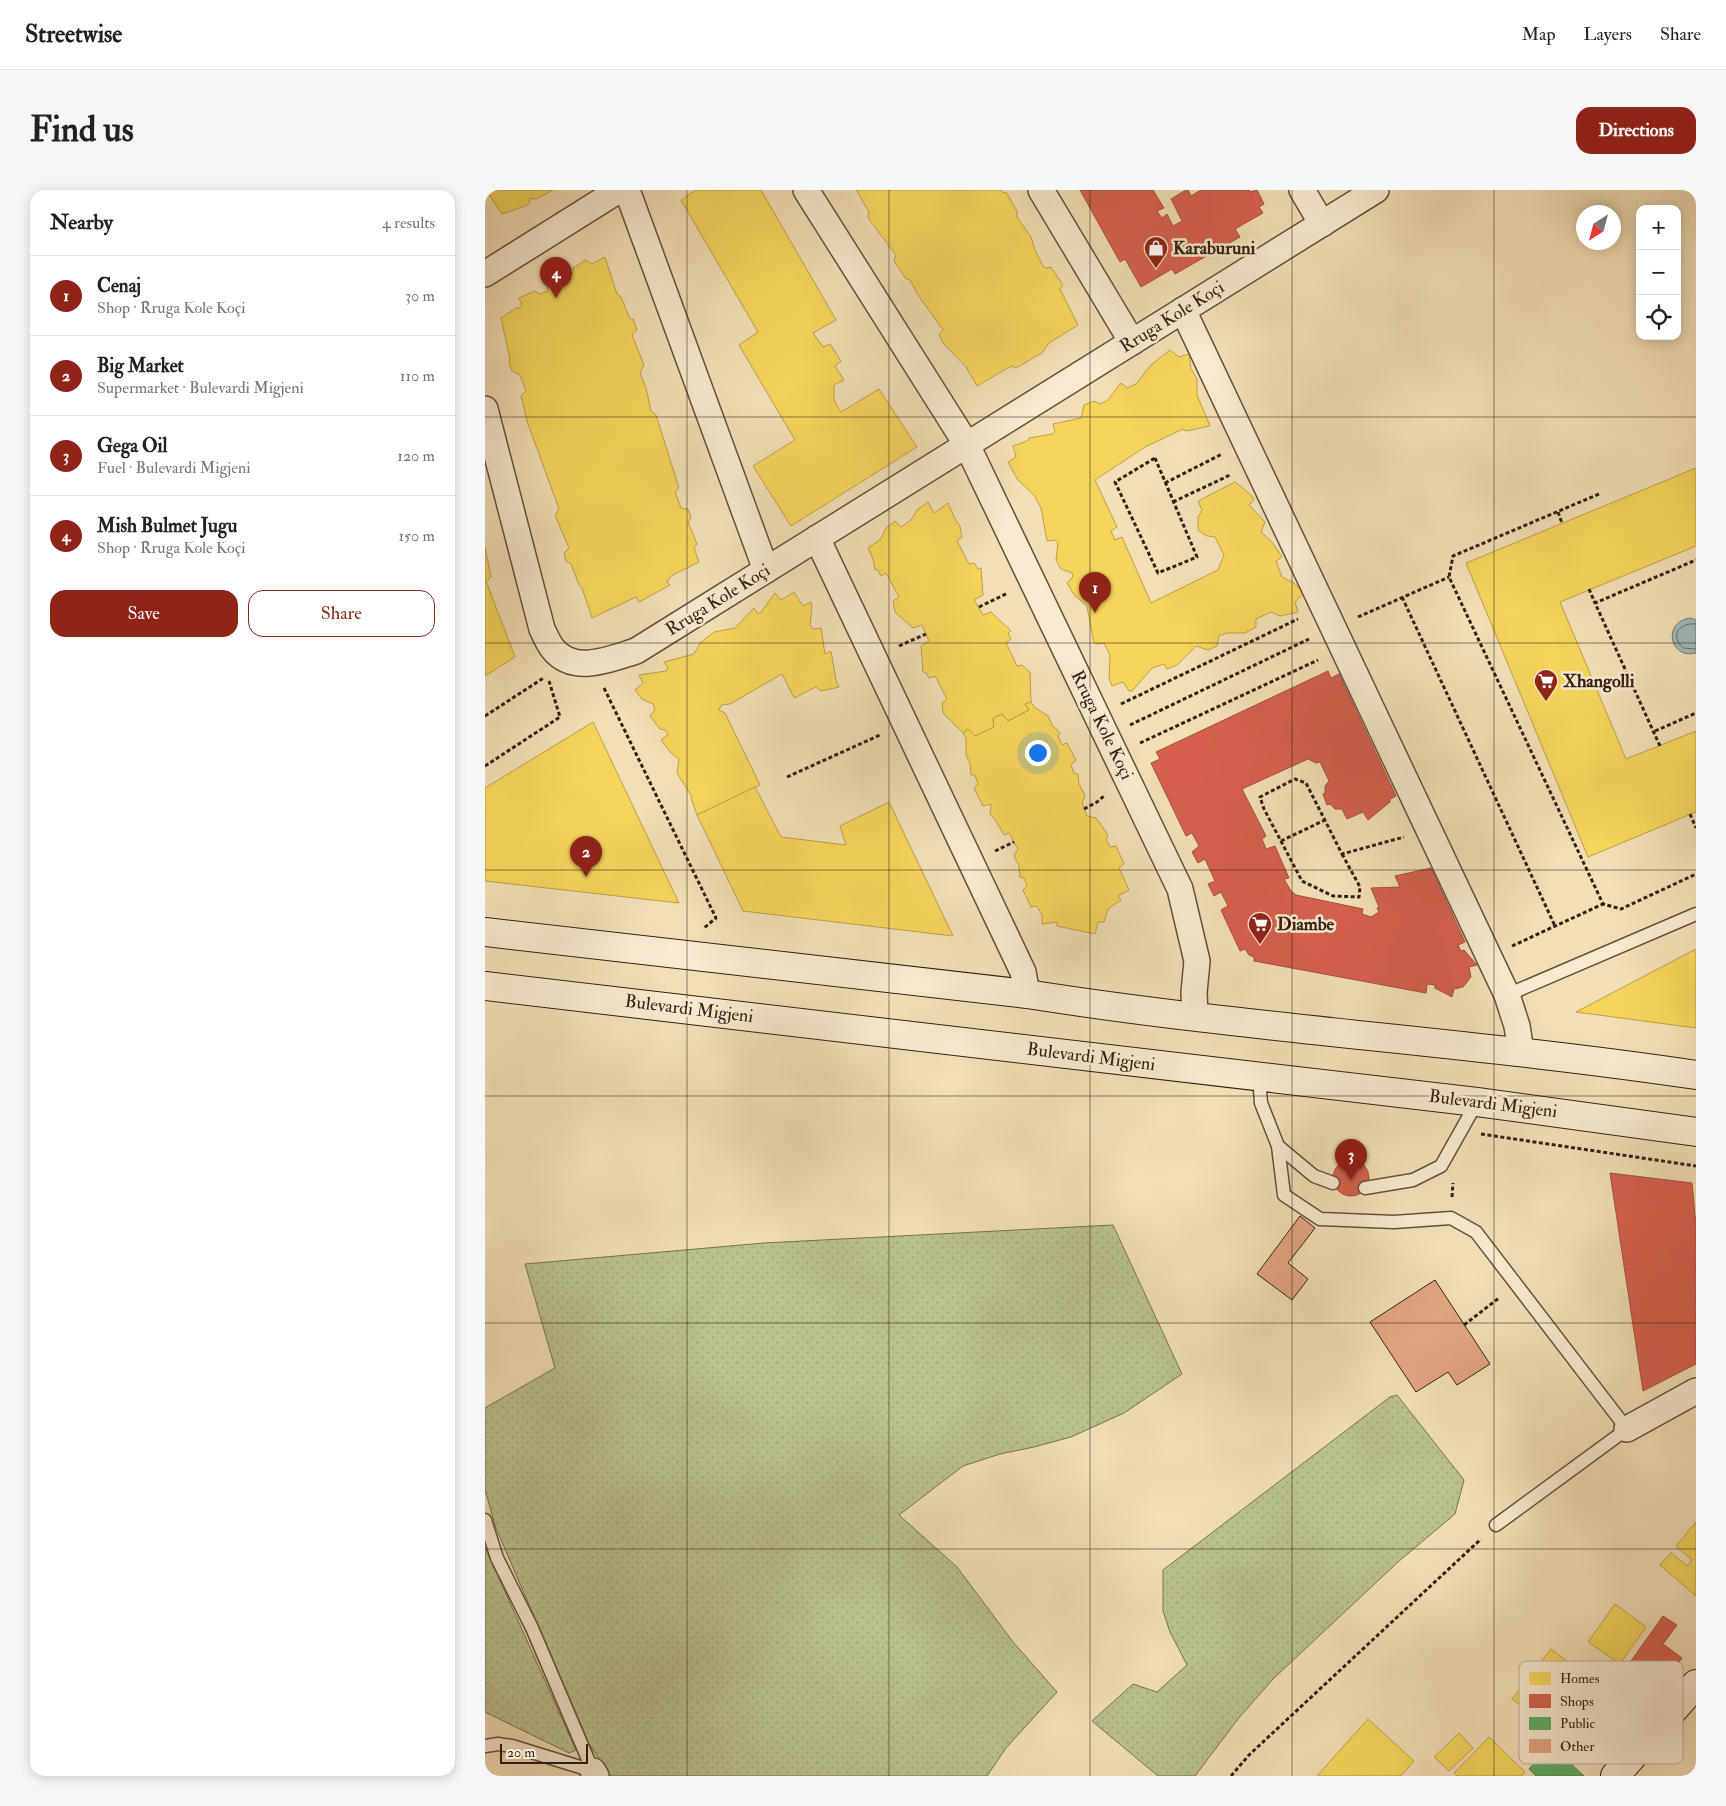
<!DOCTYPE html>
<html lang="en">
<head>
<meta charset="utf-8">
<style>
  :root { --surface:#fff; --page:#f6f6f6; --text:#222; --muted:#767676; --line:#e0e0e0; --accent:#8f2418 }
  body { margin:0; font-family:"IM FELL Double Pica",serif; background:var(--page); color:var(--text) }
  .controls { position:absolute; right:15px; top:15px; display:grid; overflow:hidden; border-radius:10px; box-shadow:0 2px 12px #0003 }
  .controls button { width:45px; height:45px; display:grid; place-items:center; padding:0; border:0; border-bottom:1px solid var(--line); background:var(--surface); color:var(--text); font:25px sans-serif }
  .compass { position:absolute; left:1091px; top:15px; width:45px; height:45px; border-radius:50%; background:var(--surface); box-shadow:0 2px 12px #0003; rotate:216deg }
  .scale { position:absolute; left:15px; bottom:12px; width:88px; box-sizing:border-box; padding-left:5px; border:2px solid #342013; border-top:0; font-size:14px; line-height:18px; white-space:nowrap; color:#342013; -webkit-text-stroke:4px #f7ead0; paint-order:stroke }
  .you { position:absolute; left:552px; top:562px; width:18px; height:18px; margin:-12px; border:4px solid #fff; border-radius:50%; background:#1a73e8; box-shadow:0 0 0 8px #1a73e833 }
  .badge { display:grid; place-items:center; width:32px; height:32px; border-radius:50%; background:var(--accent); color:#fff; font-size:16px; font-weight:700 }
  .pin { position:absolute; translate:-50% -41px; filter:drop-shadow(0 1px 2px #0008) }
  .pin::after { content:''; position:absolute; top:26px; width:18px; height:15px; background:inherit; clip-path:polygon(0 0,100% 0,50% 100%) }
  .list { margin:0; padding:0; list-style:none }
  h2 { display:flex; justify-content:space-between; align-items:center; height:65px; margin:0; padding:0 20px; font-size:21px }
  h2 small { font-size:16px; font-weight:400; color:var(--muted) }
  .list li { display:grid; grid-template-columns:32px 1fr auto; gap:15px; align-items:center; box-sizing:border-box; height:80px; padding:0 20px; border-top:1px solid var(--line) }
  .list b { display:block; font-size:19px; white-space:nowrap }
  .list p { margin:0; font-size:16px; white-space:nowrap; color:var(--muted) }
  .list em { font-size:16px; font-style:normal; color:var(--muted) }
  .actions { display:flex; gap:10px; padding:15px 20px }
  .actions a { flex:1; padding:11px 0; border:1px solid var(--accent); border-radius:15px; text-align:center; font-size:18px; color:var(--accent) }
  .actions .main { background:var(--accent); color:#fff }
  .icon { flex:none; width:28px; height:28px; fill:none; stroke:currentColor; stroke-width:2; stroke-linecap:round; stroke-linejoin:round }
  .map { position:relative; flex:none; width:1211px; height:1586px; overflow:hidden; border-radius:15px }
  header { display:flex; align-items:center; gap:30px; box-sizing:border-box; height:70px; padding:0 25px; background:var(--surface); border-bottom:1px solid var(--line) }
  header strong { font-size:24px }
  nav { display:flex; gap:28px; margin-inline-start:auto; font-size:18px }
  .intro { display:flex; align-items:center; justify-content:space-between; box-sizing:border-box; height:120px; padding:0 30px }
  h1 { margin:0; font-size:35px }
  .button { padding:12px 22px; border-radius:15px; background:var(--accent); color:#fff; font-size:18px; font-weight:700 }
  main { display:flex; gap:30px; padding:0 30px }
  aside { flex:1; background:var(--surface); border-radius:15px; box-shadow:0 2px 12px #0003 }
  .map>svg:first-child { display:block }
  .grass { fill:url(#grass-dots); stroke:#777150 }
  .water { fill:#a0baba; stroke:#757c77 }
  .homes { fill:#f6d55c; stroke:#bc9f46 }
  .shops { fill:#d6604d; stroke:#a54d3c }
  .public { fill:#5aae61; stroke:#4f834a }
  .lines { fill:none; stroke-linecap:round; stroke-linejoin:round }
  .shore { stroke:#6a6d66; stroke-width:1 }
  .building { fill:#e4a681; stroke:#342013 }
  .service-casing { stroke:#64503c; stroke-width:15 }
  .minor-casing { stroke:#64503c; stroke-width:28 }
  .secondary-casing { stroke:#342013; stroke-width:30 }
  .path { stroke:#342013; stroke-width:3; stroke-dasharray:4 2.5; stroke-linecap:butt }
  .service { stroke:#f7ead0; stroke-width:12 }
  .minor { stroke:#f7ead0; stroke-width:25 }
  .secondary { stroke:#f7ead0; stroke-width:28 }
  .grid { fill:none; stroke:#342013; stroke-width:1; stroke-opacity:0.55 }
  .labels { text-anchor:middle; dominant-baseline:central; stroke-width:5; stroke-linejoin:round; paint-order:stroke }
  .poi-label { font-size:18px; font-weight:bold; fill:#342013; stroke:#f7ead0; text-anchor:start }
  .street-label { font-size:18px; fill:#342013; stroke:#f7ead0 }
  .key { fill:#f7ead0; stroke:#bcad97; stroke-width:1 }
  .key-label { font-size:14px; fill:#342013 }
</style>
</head>
<body>
<header>
<strong>Streetwise</strong>
<nav><a>Map</a><a>Layers</a><a>Share</a></nav>
</header>
<div class="intro"><h1>Find us</h1><a class="button">Directions</a></div>
<main>
<aside>
<h2>Nearby<small>4 results</small></h2>
<ul class="list">
<li><span class="badge">1</span><div><b>Cenaj</b><p>Shop · Rruga Kole Koçi</p></div><em>30 m</em></li>
<li><span class="badge">2</span><div><b>Big Market</b><p>Supermarket · Bulevardi Migjeni</p></div><em>110 m</em></li>
<li><span class="badge">3</span><div><b>Gega Oil</b><p>Fuel · Bulevardi Migjeni</p></div><em>120 m</em></li>
<li><span class="badge">4</span><div><b>Mish Bulmet Jugu</b><p>Shop · Rruga Kole Koçi</p></div><em>150 m</em></li>
</ul>
<div class="actions"><a class="main">Save</a><a>Share</a></div>
</aside>
<div class="map">
<svg width="1211" height="1586" viewBox="0 0 1211 1586">
  <defs>
    <pattern id="grass-dots" width="8" height="8" patternUnits="userSpaceOnUse" patternTransform="scale(1.25)"><rect width="8" height="8" fill="#bac28e"/><path d="M2 2h.1M6 6h.1" fill="none" stroke="#a0a67a" stroke-width="1.8" stroke-linecap="round"/></pattern>
  </defs>
  <rect width="100%" height="100%" fill="#f2dfb6"/>
  <filter id="stains"><feTurbulence type="fractalNoise" baseFrequency=".004" numOctaves="4"/><feColorMatrix values="0 0 0 0 .2 0 0 0 0 .09 0 0 0 0 .02 0 0 0 .5 -.17"/></filter>
  <radialGradient id="worn" r=".72"><stop offset=".6" stop-color="#630" stop-opacity="0"/><stop offset="1" stop-color="#630" stop-opacity=".3"/></radialGradient>
  <g class="grass">
    <path d="M628,1035L697,1184L639,1223L586,1247L549,1257L515,1264L478,1276L414,1325L472,1377L528,1452L572,1502L521,1558L502,1586H126L104,1554L11,1338L0,1300V1218L70,1178L40,1074L279,1053Z"/>
    <path d="M912,1205L979,1290L970,1324L913,1372L788,1489L753,1529L710,1586H673L607,1531L648,1494L672,1502L702,1475L685,1442L678,1421V1380L905,1207Z"/>
    <path d="M0,1357L91,1560L84,1563L0,1522Z"/>
  </g>
  <path class="water" d="M1206,428L1211,430V463C1184,470 1177,431 1206,428Z"/>
  <g class="homes">
    <path d="M1,0H68L51,9L45,8L44,14L40,16L17,24Z"/>
    <path d="M211,0H276L351,130L328,143L338,157L345,154L356,171L350,176L359,190L349,195V210L356,222L394,199L432,257L306,336L268,276L310,250L254,155L273,142L196,10Z"/>
    <path d="M371,0H516L518,3L521,2L532,21V27L546,47L550,60L558,76L561,78L566,77L578,95L575,99L593,135L564,153L557,163L531,178L526,176L492,196L481,177L458,153L454,145L458,140L433,105L425,90L421,89L409,71L411,65L383,28L384,22Z"/>
    <path d="M120,67L132,104L136,107L145,129H148L152,140L147,145L159,175L155,183L161,198L166,221L171,225L194,298L190,302L196,318L203,319L206,328L203,332L212,354L209,358L214,372L186,386L182,392L185,395L154,412L151,407L107,428L97,398L94,395L86,374L81,371L79,363L84,358L70,325L74,319L42,231L36,206L41,201L35,185L27,181L24,172L25,169L16,128L31,118H35L37,115L34,108L50,101L55,104L63,101L62,92L75,85L81,90L89,82L88,78L101,70L107,74Z"/>
    <path d="M685,160L694,167L704,164L706,179L712,189V205L725,236L701,241L698,239L660,257L610,290L632,337L626,341L630,350L637,347L666,413L733,380L739,365L730,347L722,346L713,340V327L717,320L713,311L750,292L766,305L769,310L764,315L780,332L776,342L787,352L797,367L791,371L797,387L809,393L817,401L818,404L810,412L813,422L795,426L786,422L771,429V437L760,443H742L734,446L732,456L723,460L711,456L692,475L682,479L679,474L667,478L647,501H644L638,492L627,496L624,488L625,465L619,453L612,454L609,453L602,416L590,406L582,393L588,387L587,383L576,379L571,370L573,353L570,350L562,351L556,318L549,305L533,290L523,272L531,267L528,256L542,251L544,248L568,244L570,241L568,234L596,228L599,215L609,211L614,214L622,211L636,193L642,198L651,194L666,175Z"/>
    <path d="M1211,278V356L1075,412L1141,569L1211,541V622L1103,667L981,373Z"/>
    <path d="M443,312L449,323L463,313L471,331L475,336L477,347L472,351L484,374L489,373L493,379L496,378L498,405L489,410L498,425L506,422L526,441L523,443L526,449L521,453L532,476L537,475L545,482L546,512L540,514L544,520L523,531L517,524L508,528L509,537L490,546L483,539L478,543L458,523L457,513L462,509L450,486L444,488L441,483L438,482L436,456L444,451L437,435L428,438L410,422L408,411L414,407L401,383L396,386L392,379L390,380L388,369L383,358L396,349L401,338L410,331L416,337L426,330L432,320Z"/>
    <path d="M0,357L6,387L1,391L30,467L0,486Z"/>
    <path d="M309,402L318,416L326,412L327,418L325,435L328,439L336,438L340,464L346,461L351,490L354,497L336,501L331,497L309,508L297,484L245,514L236,515L234,520L240,523L275,595L212,625L206,608L207,607L192,583L194,569L186,563L176,550L183,545L180,540L175,539L165,526L170,520L168,514L157,509L150,500L158,493L154,485L181,481L183,478L179,472L209,464L215,453L229,442L250,438L269,418L273,424L276,422L290,403L296,410Z"/>
    <path d="M546,512L549,517L563,526L567,535L575,543L573,546L577,555L582,553L591,570L586,575L589,583L593,584L594,594L600,605L597,613L602,626L611,628L623,645L621,649L625,657L631,656L639,674L634,678L644,700L633,706L636,710L623,719L619,732H613L610,744L572,736V732L557,734V725L552,716L546,717L538,700L542,696L539,688L535,687L534,676L529,666L533,659L524,643L519,645L511,631L505,624L506,614L498,616L489,598L493,594L490,585H486L485,573L481,565V548L478,543L483,539L490,546L509,537L508,528L517,524L523,531L544,520L540,514Z"/>
    <path d="M108,532L194,713L0,691V598Z"/>
    <path d="M270,597L296,647L361,655L355,636L404,612L468,746L258,721L212,625Z"/>
    <path d="M1209,760H1211V838L1091,822Z"/>
    <path d="M1211,1332V1406L1175,1375L1186,1363L1202,1376L1207,1370L1191,1356Z"/>
    <path d="M1130,1414L1161,1437L1135,1474L1103,1452Z"/>
    <path d="M1066,1459L1144,1519L1126,1543L1111,1531L1090,1557L1027,1509Z"/>
    <path d="M883,1529L929,1571L916,1586H832Z"/>
    <path d="M974,1543L988,1558L964,1581L949,1567Z"/>
    <path d="M1004,1547L1040,1582L1037,1586H972L969,1583Z"/>
  </g>
  <g class="shops">
    <path d="M595,0H668L679,18L672,21L677,28L682,24L688,36L697,31L686,9L701,0H703L706,6L716,0H764L765,2L772,0L779,14L774,17L778,23L750,39L755,47L690,84L687,79L656,97L640,69L635,72Z"/>
    <path d="M843,481L846,488L854,484L911,606L905,609V612L883,630L878,622L862,629L857,619H850L845,614L842,615L838,604L840,603V596L844,591L835,572L831,573L823,569L757,599L781,646L777,649L781,659L790,656L804,688L799,689L806,701L811,705L878,719L877,724L886,727L894,722L892,718L894,717L886,698L915,697L910,686L946,678L980,752L973,755L976,761L979,760L992,775L984,777L986,787L978,797L969,799L967,807L950,798V795L942,794L941,803L769,771V767L764,765L760,759L755,761L736,720L743,716L736,702L729,706L723,694L730,691L720,669L713,673L707,662L714,656L707,643L701,646L666,573L675,569L671,562Z"/>
    <circle cx="866" cy="988" r="18"/>
    <path d="M1125,983L1207,993L1211,1036V1174L1158,1201Z"/>
    <path d="M1178,1426L1192,1435L1178,1454L1197,1468L1163,1515L1131,1492Z"/>
  </g>
  <path class="public" d="M1066,1555L1099,1586H1051L1044,1579Z"/>
  <g class="lines">
    <path class="shore" d="M1211,434C1195,432 1184,445 1198,458L1211,459"/>
  </g>
  <g class="building">
    <path d="M815,1026L830,1038L803,1073L823,1089L807,1110L772,1084Z"/>
    <path d="M950,1090L1005,1174L972,1195L963,1182L931,1202L885,1132Z"/>
  </g>
  <g class="lines">
    <g class="service-casing">
      <g id="service">
        <path d="M1022,805L1211,724"/>
        <path d="M774,886L776,913L793,956L829,986L848,993"/>
        <path d="M793,956L799,1005L835,1029L909,1032L966,1028L991,1042L1142,1239L1011,1335"/>
        <path d="M880,998L928,990L956,976L992,912"/>
        <path d="M0,1330L12,1368L47,1438L108,1581"/>
        <path d="M0,1556L13,1554L27,1556L108,1581"/>
      </g>
    </g>
    <g class="minor-casing">
      <g id="minor">
        <path d="M142,0L281,380"/>
        <path d="M321,0L482,255L695,699L712,771L709,803L710,826"/>
        <path d="M556,0L647,152"/>
        <path d="M817,0L837,34"/>
        <path d="M0,84L134,0"/>
        <path d="M698,120L1022,805L1032,836L1036,862"/>
        <path d="M0,219L57,439C60,445 63,453 68,459C89,485 125,469 151,461L891,0"/>
        <path d="M332,348L538,782L542,804"/>
        <path d="M1142,1239L1211,1201"/>
        <path d="M108,1581L111,1586"/>
      </g>
    </g>
    <g class="secondary-casing">
      <g id="secondary">
        <path d="M0,742L542,804C764,839 989,852 1211,885"/>
        <path d="M0,796L992,912L1211,942"/>
        <path d="M1130,1586L1211,1494"/>
      </g>
    </g>
    <g class="path">
      <path d="M670,268L712,367L673,383L630,292Z"/>
      <path d="M680,293L737,264"/>
      <path d="M1114,304L968,366L964,387L1118,714L1136,719L1211,684"/>
      <path d="M688,312L745,285"/>
      <path d="M1073,322L1077,333"/>
      <path d="M1104,399L1110,413"/>
      <path d="M917,407L1070,736"/>
      <path d="M494,417L523,403"/>
      <path d="M873,427L964,387"/>
      <path d="M414,456L441,444"/>
      <path d="M119,498L231,728L219,738"/>
      <path d="M636,514L813,429"/>
      <path d="M0,526L60,487"/>
      <path d="M645,535L824,449"/>
      <path d="M1170,541L1211,523"/>
      <path d="M655,553L833,470"/>
      <path d="M1175,556L1110,413L1211,370"/>
      <path d="M0,576L75,527L64,491"/>
      <path d="M302,587L395,545"/>
      <path d="M599,619L612,612L619,606"/>
      <path d="M1205,624L1211,638"/>
      <path d="M796,651L840,630"/>
      <path d="M510,661L529,652"/>
      <path d="M857,664L875,697L874,707L848,706L817,691L779,619L775,607L810,589L821,593L857,664L919,647"/>
      <path d="M1027,756L1118,714"/>
      <path d="M996,944L1211,976"/>
      <path d="M967,1007L968,993"/>
      <path d="M979,1135L1014,1108"/>
      <path d="M746,1586L764,1565L996,1349"/>
    </g>
    <use href="#service" class="service"/>
    <use href="#minor" class="minor"/>
    <use href="#secondary" class="secondary"/>
  </g>
  <path class="grid" d="M202,0V1586M404,0V1586M605,0V1586M807,0V1586M1009,0V1586M0,227H1211M0,453H1211M0,680H1211M0,906H1211M0,1133H1211M0,1359H1211"/>
  <defs>
    <g id="shop-pin" transform="scale(1.25)"><path d="M0 17L-7.5 6A9.5 9.5 0 1 1 7.5 6Z" fill="#8f2418" stroke="#f7ead0"/><path d="M-5-2.5h2.3a2.7 3.5 0 0 1 5.4 0H5L5.5 6h-11ZM-1.5-2.5h3a1.5 2.3 0 0 0-3 0Z" fill="#fff"/></g>
    <g id="supermarket-pin" transform="scale(1.25)"><path d="M0 17L-7.5 6A9.5 9.5 0 1 1 7.5 6Z" fill="#8f2418" stroke="#f7ead0"/><path d="M-6-5.5h2.5l.6 2H6L4.5 2H-2.5L-4.4-4H-6ZM-1.5 3.2a1.3 1.3 0 1 0 .1 0ZM3 3.2a1.3 1.3 0 1 0 .1 0Z" fill="#fff"/></g>
  </defs>
  <g fill-rule="evenodd">
    <use href="#shop-pin" x="671" y="58"/>
    <use href="#supermarket-pin" x="1061" y="491"/>
    <use href="#supermarket-pin" x="775" y="734"/>
  </g>
  <g class="labels">
    <g class="poi-label">
      <text x="688" y="58">Karaburuni</text>
      <text x="1078" y="491">Xhangolli</text>
      <text x="792" y="734">Diambe</text>
    </g>
    <g class="street-label">
      <text transform="translate(687 127) rotate(-32)">Rruga Kole Koçi</text>
      <text transform="translate(233 410) rotate(-32)">Rruga Kole Koçi</text>
      <text transform="translate(617 535) rotate(64)">Rruga Kole Koçi</text>
      <text transform="translate(204 819) rotate(7)">Bulevardi Migjeni</text>
      <text transform="translate(606 867) rotate(7)">Bulevardi Migjeni</text>
      <text transform="translate(1008 914) rotate(7)">Bulevardi Migjeni</text>
    </g>
  </g>
  <rect x="1034" y="1471" width="164" height="103" rx="8" class="key"/>
  <rect x="1044" y="1482" width="22" height="13" fill="#f6d55c"/>
  <rect x="1044" y="1504" width="22" height="14" fill="#d6604d"/>
  <rect x="1044" y="1527" width="22" height="13" fill="#5aae61"/>
  <rect x="1044" y="1549" width="22" height="14" fill="#e4a681"/>
  <g class="key-label">
    <text x="1075" y="1493">Homes</text>
    <text x="1075" y="1516">Shops</text>
    <text x="1075" y="1538">Public</text>
    <text x="1075" y="1561">Other</text>
  </g>
  <rect width="100%" height="100%" filter="url(#stains)"/>
  <rect width="100%" height="100%" fill="url(#worn)"/>
</svg>
<div class="controls">
<button>+</button>
<button>−</button>
<button><svg class="icon" aria-label="locate" viewBox="0 0 24 24"><circle cx="12" cy="12" r="6"/><path d="M12 2v4M12 18v4M2 12h4M18 12h4"/></svg></button>
</div>
<svg class="compass" viewBox="-18 -18 36 36"><path d="M0-13l5 13h-10z" fill="#e53935"/><path d="M0 13l5-13h-10z" fill="#767676"/></svg>
<div class="scale">20 m</div>
<div class="you"></div>
<div class="pin badge" style="left:610px;top:423px">1</div>
<div class="pin badge" style="left:101px;top:687px">2</div>
<div class="pin badge" style="left:866px;top:990px">3</div>
<div class="pin badge" style="left:71px;top:108px">4</div>
</div>
</main>
</body>
</html>
